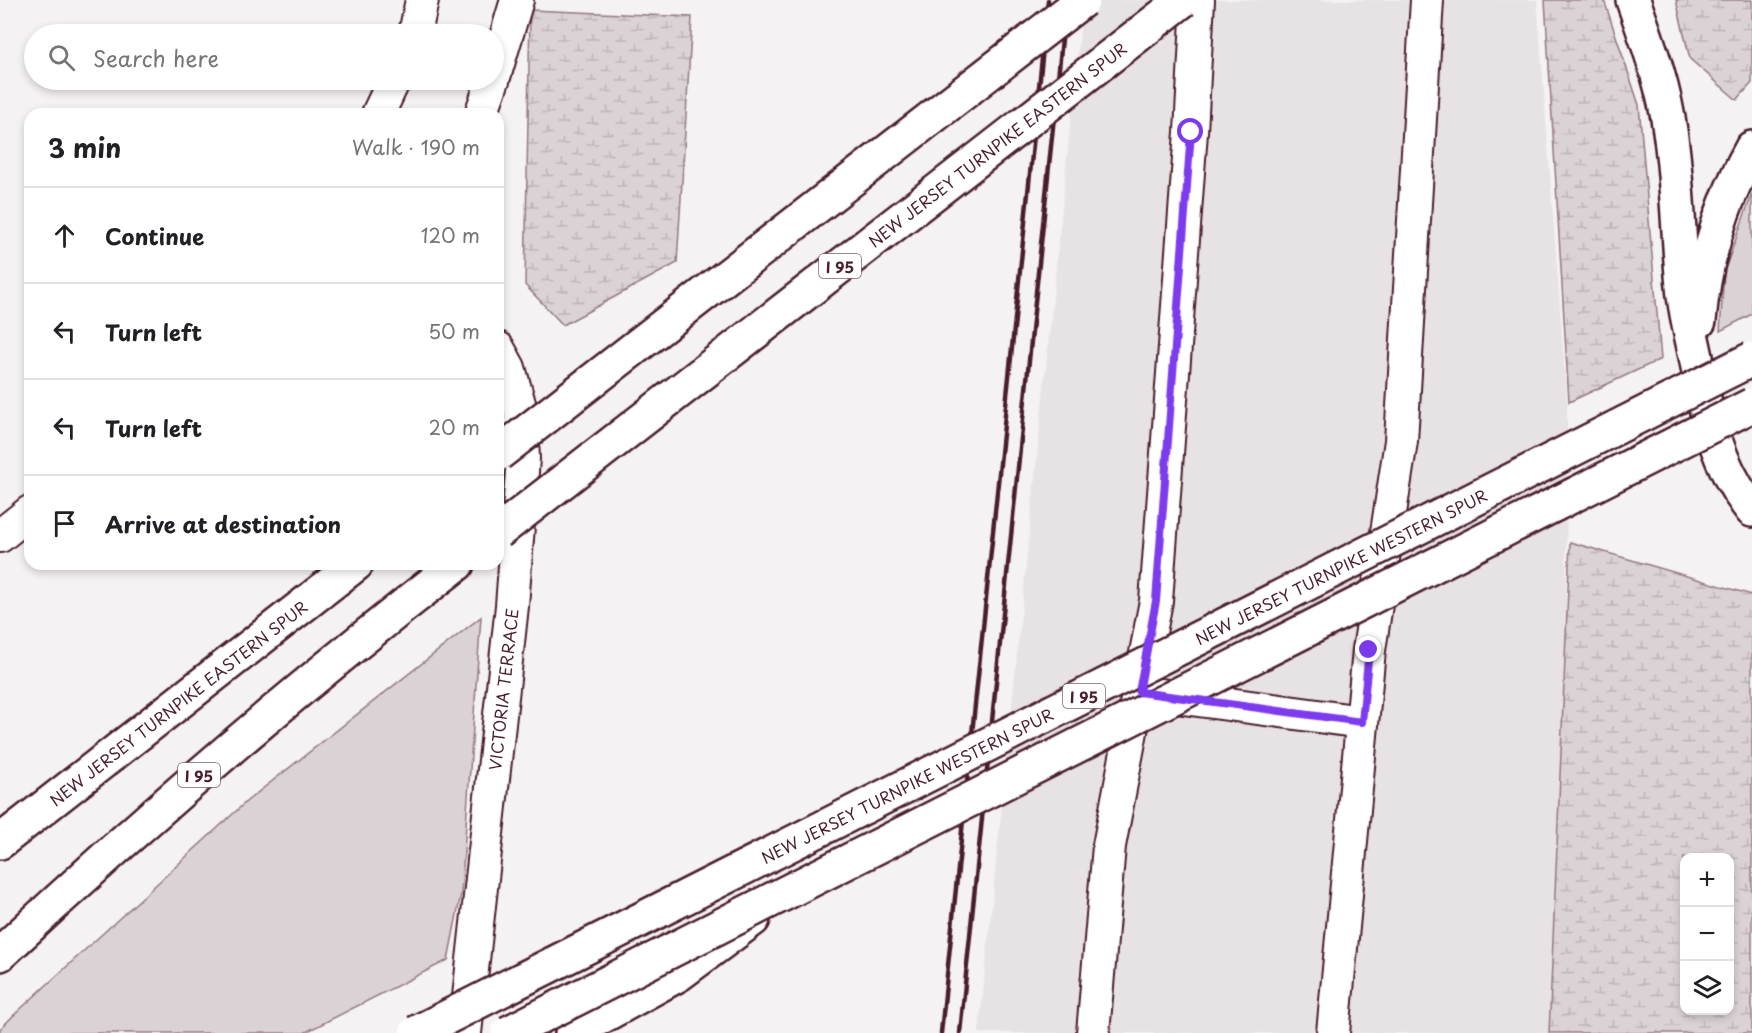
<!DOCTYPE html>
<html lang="en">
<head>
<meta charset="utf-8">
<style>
  :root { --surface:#fff; --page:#f2f2f2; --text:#202124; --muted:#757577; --line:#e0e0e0 }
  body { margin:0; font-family:"Playpen Sans",sans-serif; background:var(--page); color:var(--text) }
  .controls { position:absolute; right:18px; bottom:18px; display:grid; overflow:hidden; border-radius:12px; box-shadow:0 3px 9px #0003 }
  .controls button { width:54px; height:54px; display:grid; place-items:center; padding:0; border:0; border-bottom:2px solid var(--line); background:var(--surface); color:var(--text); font:30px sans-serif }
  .stop { position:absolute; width:18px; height:18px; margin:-14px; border:4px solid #7c3aed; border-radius:50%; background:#fff }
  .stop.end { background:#7c3aed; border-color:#fff; box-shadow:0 2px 6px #0008 }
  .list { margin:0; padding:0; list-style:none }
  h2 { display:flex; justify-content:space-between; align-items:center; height:78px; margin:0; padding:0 24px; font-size:26px }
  h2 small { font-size:20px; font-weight:400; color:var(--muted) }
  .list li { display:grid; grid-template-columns:39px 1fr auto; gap:18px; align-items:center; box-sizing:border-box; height:96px; padding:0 24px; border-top:2px solid var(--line) }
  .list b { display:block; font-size:22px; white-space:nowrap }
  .list em { font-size:20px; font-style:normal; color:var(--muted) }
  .icon { flex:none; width:33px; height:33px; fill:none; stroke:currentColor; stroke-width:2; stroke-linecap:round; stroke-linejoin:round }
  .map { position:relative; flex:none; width:1752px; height:1033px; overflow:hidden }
  .search { position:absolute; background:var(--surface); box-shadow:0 3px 9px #0003; left:24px; top:24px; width:480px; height:66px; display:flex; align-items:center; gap:15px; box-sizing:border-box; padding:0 21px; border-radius:33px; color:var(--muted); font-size:22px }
  .panel { position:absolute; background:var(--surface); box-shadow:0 3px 9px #0003; left:24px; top:108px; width:480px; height:462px; border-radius:18px }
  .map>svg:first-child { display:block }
  .built { fill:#e7e2e3 }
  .green { fill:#dbd2d5; stroke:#927880; stroke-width:1.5 }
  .wetland { fill:url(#wetland-marsh); stroke:#927880; stroke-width:1.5; fill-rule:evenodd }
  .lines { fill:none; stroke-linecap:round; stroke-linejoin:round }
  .minor-casing { stroke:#4a1f2b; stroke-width:36 }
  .highway-casing { stroke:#4a1f2b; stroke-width:38 }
  .minor { stroke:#fff; stroke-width:32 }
  .highway { stroke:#fff; stroke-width:33 }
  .rail { stroke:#4a1f2b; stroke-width:4.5 }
  .highway-bridge-casing { stroke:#4a1f2b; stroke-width:38; stroke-linecap:butt }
  .highway-bridge { stroke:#fff; stroke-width:33 }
  .route { stroke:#7c3aed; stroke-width:8 }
  .labels { text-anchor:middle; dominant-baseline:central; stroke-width:4.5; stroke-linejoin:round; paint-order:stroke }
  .shield { fill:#fff; stroke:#80626b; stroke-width:1.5 }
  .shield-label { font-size:15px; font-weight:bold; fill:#4a1f2b }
  .street-label { font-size:16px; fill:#4a1f2b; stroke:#fff }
</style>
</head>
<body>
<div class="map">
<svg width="1752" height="1033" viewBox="0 0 1752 1033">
  <defs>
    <pattern id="wetland-marsh" width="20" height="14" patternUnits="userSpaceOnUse" patternTransform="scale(1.5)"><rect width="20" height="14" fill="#dbd2d5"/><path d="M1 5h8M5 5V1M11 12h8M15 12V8" fill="none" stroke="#bdb4b7"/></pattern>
  </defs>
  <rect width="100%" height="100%" fill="#f4f2f2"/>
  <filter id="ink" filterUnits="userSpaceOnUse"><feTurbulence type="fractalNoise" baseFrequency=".0167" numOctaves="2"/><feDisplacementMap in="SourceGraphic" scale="12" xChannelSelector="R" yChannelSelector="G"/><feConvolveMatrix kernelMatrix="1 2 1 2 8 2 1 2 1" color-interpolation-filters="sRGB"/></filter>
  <g filter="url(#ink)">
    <path class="built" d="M1083,0H1537L1567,403L1565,837L1559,1033H979Z"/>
    <g class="green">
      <path d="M1752,194V314L1720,331L1724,272Z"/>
      <path d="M481,617L461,894L448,960L304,1033H0V1029L14,1015L247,801Z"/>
    </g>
    <g class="wetland">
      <path d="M1545,0H1604L1639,105L1661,359L1569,402Z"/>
      <path d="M1676,0H1752V83L1737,100L1690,59Z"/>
      <path d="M530,10L692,17L677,263L563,325L525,285Z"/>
      <path d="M1570,542L1752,595V1033H1549ZM1684,858H1730V1010H1684Z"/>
    </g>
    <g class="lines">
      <g class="minor-casing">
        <g id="minor">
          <path d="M415,34L422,0"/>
          <path d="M494,77L517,0"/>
          <path d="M378,114L394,80"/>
          <path d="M481,114L493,80"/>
          <path d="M0,536L30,512"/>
          <path d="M1161,695L1362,722"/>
          <path id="s1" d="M465,1033L512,606L523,458L520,407L509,368L498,348"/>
          <path d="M1093,1033L1109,846L1156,601L1191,132L1198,0"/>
          <path d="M1333,1033L1369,650L1401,441L1427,0"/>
        </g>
      </g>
      <g class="highway-casing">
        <g id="highway">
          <path d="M1633,0C1648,43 1664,86 1670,131C1678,183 1678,234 1683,286C1685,313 1693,340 1698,367C1707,419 1718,467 1752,510"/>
          <path d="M1699,321C1704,259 1722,202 1752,148"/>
          <path id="s2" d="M0,842L356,564"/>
          <path d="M0,954C147,817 298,687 457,564"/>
          <path d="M572,1033L679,974L753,919"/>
        </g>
      </g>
      <use href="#minor" class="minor"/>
      <use href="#highway" class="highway"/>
      <g class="rail">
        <path d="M941,1033L1048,0"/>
        <path d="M960,1033L1066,0"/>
      </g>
      <g class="highway-bridge-casing">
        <g id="highway-bridge">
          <path d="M498,454L1083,0"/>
          <path id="s3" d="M498,532L1183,0"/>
          <path id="s4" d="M416,1033L1752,359"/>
          <path d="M508,1033L1752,405"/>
        </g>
      </g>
      <use href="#highway-bridge" class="highway-bridge"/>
    </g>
  </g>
  <g class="lines" filter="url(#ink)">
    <path class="route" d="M1191,132L1156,601L1139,692L1362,722L1369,650"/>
  </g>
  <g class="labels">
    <g class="shield">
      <rect x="819" y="254" width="42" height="24" rx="4.5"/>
      <rect x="1063" y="684" width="42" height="24" rx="4.5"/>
      <rect x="178" y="763" width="42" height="24" rx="4.5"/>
    </g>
    <g class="shield-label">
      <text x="840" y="266">I 95</text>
      <text x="1084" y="696">I 95</text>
      <text x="199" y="775">I 95</text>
    </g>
    <g class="street-label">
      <text stroke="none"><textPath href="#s3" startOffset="632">NEW JERSEY TURNPIKE EASTERN SPUR</textPath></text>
      <text stroke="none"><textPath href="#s4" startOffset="1036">NEW JERSEY TURNPIKE WESTERN SPUR</textPath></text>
      <text stroke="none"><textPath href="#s1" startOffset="346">VICTORIA TERRACE</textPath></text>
      <text stroke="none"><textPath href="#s2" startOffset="226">NEW JERSEY TURNPIKE EASTERN SPUR</textPath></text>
      <text stroke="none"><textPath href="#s4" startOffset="550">NEW JERSEY TURNPIKE WESTERN SPUR</textPath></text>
    </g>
  </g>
</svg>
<div class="controls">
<button>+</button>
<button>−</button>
<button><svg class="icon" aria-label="layers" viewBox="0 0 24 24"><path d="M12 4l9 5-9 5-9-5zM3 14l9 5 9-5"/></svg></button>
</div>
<div class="stop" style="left:1191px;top:132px"></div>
<div class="stop end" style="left:1369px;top:650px"></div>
<div class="search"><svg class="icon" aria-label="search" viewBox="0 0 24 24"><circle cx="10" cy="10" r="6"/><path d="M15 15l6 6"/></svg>Search here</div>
<section class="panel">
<h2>3 min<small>Walk · 190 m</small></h2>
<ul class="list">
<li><svg class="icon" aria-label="ahead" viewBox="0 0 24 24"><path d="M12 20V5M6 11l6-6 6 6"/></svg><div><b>Continue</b></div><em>120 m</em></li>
<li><svg class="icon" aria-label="left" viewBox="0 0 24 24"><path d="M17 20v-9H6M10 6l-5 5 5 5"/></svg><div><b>Turn left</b></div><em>50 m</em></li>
<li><svg class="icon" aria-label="left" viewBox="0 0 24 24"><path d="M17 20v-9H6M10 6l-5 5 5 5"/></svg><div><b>Turn left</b></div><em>20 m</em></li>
<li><svg class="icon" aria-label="arrive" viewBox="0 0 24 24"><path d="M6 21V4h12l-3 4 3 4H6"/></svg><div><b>Arrive at destination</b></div></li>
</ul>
</section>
</div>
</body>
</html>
